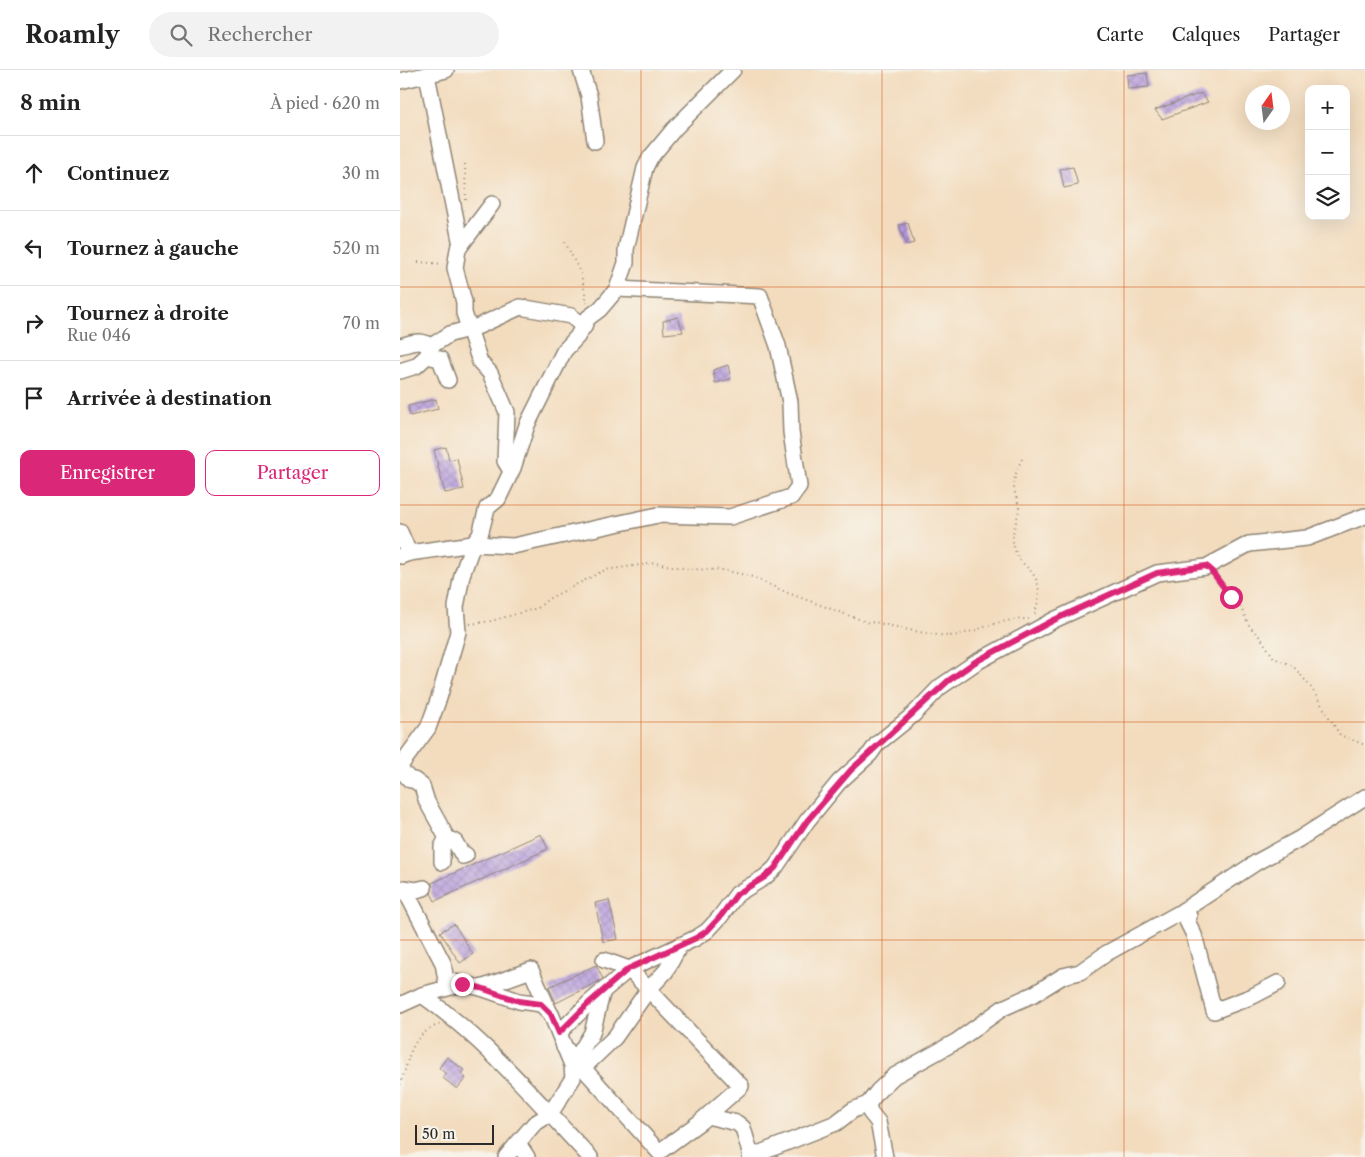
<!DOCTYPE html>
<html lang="fr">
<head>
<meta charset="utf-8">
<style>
  :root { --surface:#fff; --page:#f2f2f2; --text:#222; --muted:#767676; --line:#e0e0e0; --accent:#db2777 }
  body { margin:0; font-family:"Libre Caslon Text",serif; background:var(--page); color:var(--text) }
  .controls { position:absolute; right:15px; top:15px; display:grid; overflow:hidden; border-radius:10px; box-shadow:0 5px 20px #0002 }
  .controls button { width:45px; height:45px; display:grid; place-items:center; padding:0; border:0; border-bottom:1px solid var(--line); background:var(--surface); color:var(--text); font:25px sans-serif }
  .compass { position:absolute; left:845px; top:15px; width:45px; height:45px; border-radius:50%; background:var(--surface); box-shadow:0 5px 20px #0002; rotate:14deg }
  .scale { position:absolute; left:15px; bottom:12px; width:79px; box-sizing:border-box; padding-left:5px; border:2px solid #2b2b2b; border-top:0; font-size:14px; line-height:18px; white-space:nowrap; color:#2b2b2b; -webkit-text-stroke:4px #f7f3e8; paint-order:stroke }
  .stop { position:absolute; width:15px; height:15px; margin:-11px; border:4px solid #db2777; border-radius:50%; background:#fff }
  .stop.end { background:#db2777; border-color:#fff; box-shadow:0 1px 5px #0008 }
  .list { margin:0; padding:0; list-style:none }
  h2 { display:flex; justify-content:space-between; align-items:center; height:65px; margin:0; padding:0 20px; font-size:21px }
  h2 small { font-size:16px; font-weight:400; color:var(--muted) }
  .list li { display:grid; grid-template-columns:32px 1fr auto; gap:15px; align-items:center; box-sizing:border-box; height:75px; padding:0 20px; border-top:1px solid var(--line) }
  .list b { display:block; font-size:19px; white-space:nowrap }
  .list p { margin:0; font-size:16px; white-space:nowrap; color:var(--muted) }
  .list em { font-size:16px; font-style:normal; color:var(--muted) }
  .actions { display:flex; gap:10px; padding:15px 20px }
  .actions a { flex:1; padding:11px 0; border:1px solid var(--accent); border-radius:10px; text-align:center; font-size:18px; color:var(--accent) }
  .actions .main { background:var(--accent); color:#fff }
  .icon { flex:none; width:28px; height:28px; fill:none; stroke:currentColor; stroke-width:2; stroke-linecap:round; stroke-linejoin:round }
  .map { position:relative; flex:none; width:965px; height:1087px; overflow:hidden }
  header { display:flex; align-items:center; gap:30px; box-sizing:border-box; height:70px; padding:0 25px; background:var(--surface); border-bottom:1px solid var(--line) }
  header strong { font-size:24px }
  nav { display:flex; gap:28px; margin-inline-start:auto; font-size:18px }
  .search { width:350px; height:45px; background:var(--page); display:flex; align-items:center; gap:12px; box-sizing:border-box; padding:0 18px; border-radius:28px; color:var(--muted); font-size:19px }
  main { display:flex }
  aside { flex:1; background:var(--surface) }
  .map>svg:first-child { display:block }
  .building { fill:url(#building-cross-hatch) }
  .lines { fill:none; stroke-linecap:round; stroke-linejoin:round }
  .minor-casing { stroke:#8f8474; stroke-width:18 }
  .path { stroke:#8f8474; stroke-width:2; stroke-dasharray:1 4; stroke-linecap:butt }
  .minor { stroke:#fff; stroke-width:15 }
  .route { stroke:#db2777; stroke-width:6 }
  .grid { fill:none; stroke:#d5540f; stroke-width:1; stroke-opacity:0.55 }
</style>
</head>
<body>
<header>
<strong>Roamly</strong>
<div class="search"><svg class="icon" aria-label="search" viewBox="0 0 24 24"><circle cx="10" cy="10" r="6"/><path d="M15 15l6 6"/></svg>Rechercher</div>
<nav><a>Carte</a><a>Calques</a><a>Partager</a></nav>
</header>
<main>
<aside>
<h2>8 min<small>À pied · 620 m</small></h2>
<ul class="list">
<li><svg class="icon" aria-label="ahead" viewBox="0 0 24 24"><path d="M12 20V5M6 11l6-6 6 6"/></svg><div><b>Continuez</b></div><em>30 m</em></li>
<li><svg class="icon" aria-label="left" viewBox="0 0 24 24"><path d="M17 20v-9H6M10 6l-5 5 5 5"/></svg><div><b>Tournez à gauche</b></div><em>520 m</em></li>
<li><svg class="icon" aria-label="right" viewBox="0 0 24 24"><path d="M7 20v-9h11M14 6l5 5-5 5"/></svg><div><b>Tournez à droite</b><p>Rue 046</p></div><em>70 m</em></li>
<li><svg class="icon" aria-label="arrive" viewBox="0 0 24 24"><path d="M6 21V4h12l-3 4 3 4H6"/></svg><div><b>Arrivée à destination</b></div></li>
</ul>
<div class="actions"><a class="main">Enregistrer</a><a>Partager</a></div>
</aside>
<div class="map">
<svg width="965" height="1087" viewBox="0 0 965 1087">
  <defs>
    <pattern id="building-cross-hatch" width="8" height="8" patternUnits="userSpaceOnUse" patternTransform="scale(1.25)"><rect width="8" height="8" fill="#b397de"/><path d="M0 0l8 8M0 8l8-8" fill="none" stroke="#927bb4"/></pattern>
  </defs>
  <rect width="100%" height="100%" fill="#f7f3e8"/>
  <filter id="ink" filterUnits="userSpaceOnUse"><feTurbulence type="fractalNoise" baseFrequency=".02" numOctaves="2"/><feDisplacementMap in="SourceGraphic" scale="10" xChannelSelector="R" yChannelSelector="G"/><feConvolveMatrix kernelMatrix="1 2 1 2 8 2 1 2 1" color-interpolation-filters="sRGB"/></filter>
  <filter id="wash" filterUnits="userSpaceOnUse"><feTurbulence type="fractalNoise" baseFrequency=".0096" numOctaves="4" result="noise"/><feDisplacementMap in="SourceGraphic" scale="20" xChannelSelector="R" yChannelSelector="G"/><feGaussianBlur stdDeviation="1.12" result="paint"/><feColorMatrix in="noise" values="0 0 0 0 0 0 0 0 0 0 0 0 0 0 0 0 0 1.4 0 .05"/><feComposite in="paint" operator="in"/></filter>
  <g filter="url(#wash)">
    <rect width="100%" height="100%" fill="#f3dcbe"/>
    <g id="blocks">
      <g class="building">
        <path d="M747,3L749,17L728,19L727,5Z"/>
        <path d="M801,23L808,32L762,49L755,40Z"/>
        <path d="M673,97L678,115L664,118L660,99Z"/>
        <path d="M508,153L514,173L506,175L499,155Z"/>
        <path d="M278,247L283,262L264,264L263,251Z"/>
        <path d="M328,295L331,309L315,313L313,300Z"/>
        <path d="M36,329L38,339L10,346L8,336Z"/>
        <path d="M46,377L49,390L57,388L64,419L45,423L34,380Z"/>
        <path d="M141,764L148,779L35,831L31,823L32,813Z"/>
        <path d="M209,830L218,869L203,872L195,833Z"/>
        <path d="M54,854L73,884L60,893L40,862Z"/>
        <path d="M196,895L203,909L156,933L149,917Z"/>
        <path d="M47,987L64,1000L61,1004L66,1008L57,1019L43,1008L46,1004L39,998Z"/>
      </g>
    </g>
  </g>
  <g filter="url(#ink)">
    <use href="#blocks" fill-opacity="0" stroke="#8f8474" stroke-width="1"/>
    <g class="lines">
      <g class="minor-casing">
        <g id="minor">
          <path d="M181,0L189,26L195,71"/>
          <path d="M27,5L61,175"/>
          <path d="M0,11L46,0"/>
          <path d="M92,134L58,179L55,198L64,232V243L80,292L90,303L107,342L105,391L111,401"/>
          <path d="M0,276C13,273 18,269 31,276V287L40,289L48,310"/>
          <path d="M0,301L16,296L27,286L31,276L50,264L79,256L120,237L171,246L184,257"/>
          <path d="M0,462L9,483L1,486"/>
          <path d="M9,483L73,474L113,476L258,445L330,447L391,427L399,416L391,362L390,332L378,276L360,226L217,219"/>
          <path d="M0,696L28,658L39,628L58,562L56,537L62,505L73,474L80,465L87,438L98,429L113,398L127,355L164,281L177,267L188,248L200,239L217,219L226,193V179L245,98L250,88L274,59L333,0"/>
          <path d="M0,699L10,710H14L22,716L27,732L47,768L55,772L63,786L66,785"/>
          <path d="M42,792V777L47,768"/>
          <path d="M24,818L16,820L4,818L43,893L46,910L81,918L119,931L141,934L151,944L172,995L173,1008L150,1044L134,1054L106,1087"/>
          <path d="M784,840L789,846L787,851L794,865L814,941L853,926L878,913"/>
          <path d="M204,890L229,899L296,868L307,861L320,847L337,824L365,807L375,798L407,751L439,712L470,684L477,674L513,645L540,617L575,593L654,550L757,503L806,497L849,474L907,468L965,446"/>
          <path d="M81,918L131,900L149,941"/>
          <path d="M22,925C87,971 136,1030 190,1087"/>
          <path d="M0,935L22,925L62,914"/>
          <path d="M159,963L189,933L229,899L341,1016L300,1052L259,1082L164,977"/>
          <path d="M176,989L192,963L203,920"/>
          <path d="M181,994H187L215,967L248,920L266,901L280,875"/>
          <path d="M468,1034L470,1042L478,1052L485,1087"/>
          <path d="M307,1046L337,1053L343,1058L351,1086"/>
          <path d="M118,1073L127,1087"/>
          <path d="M350,1087L436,1053L453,1040L468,1034L478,1021L494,1006L557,971L603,938L634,924L663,906L680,902L707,883L781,842L857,792L899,769L965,727"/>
        </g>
      </g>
      <g class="path">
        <path d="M65,94L66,133"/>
        <path d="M165,172L181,204L187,233"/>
        <path d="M18,192L43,194"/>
        <path d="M622,389C618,397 613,409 614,418C615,425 619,434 619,440C617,450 612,461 613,471C616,505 651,493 634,547"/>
        <path d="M815,506L825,522L840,536L850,557L860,567L874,588L893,596L910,616L940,665L965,675"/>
        <path d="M70,554L91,551L138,538L148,529L205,500L255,493L288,499L322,500L350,506L388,523L469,553L474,552C493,556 541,569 558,565C583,559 603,548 629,549"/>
        <path d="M0,1015C11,986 8,967 40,954"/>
      </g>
      <use href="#minor" class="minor"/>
    </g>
  </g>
  <g class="lines" filter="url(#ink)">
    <path class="route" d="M62,914L81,918L119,931L141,934L151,944L159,963L189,933L228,899L296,868L307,861L320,847L337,824L365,807L375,798L407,751L451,700L548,611L575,592L654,550L757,503L806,496L810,499L831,527"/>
  </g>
  <path class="grid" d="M241,0V1087M482,0V1087M724,0V1087M0,217H965M0,435H965M0,652H965M0,870H965"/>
</svg>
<div class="controls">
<button>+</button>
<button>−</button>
<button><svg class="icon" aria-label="layers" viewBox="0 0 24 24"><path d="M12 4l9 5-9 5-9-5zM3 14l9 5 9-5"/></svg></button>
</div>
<svg class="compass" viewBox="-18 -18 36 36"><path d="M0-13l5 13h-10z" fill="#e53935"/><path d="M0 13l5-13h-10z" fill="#767676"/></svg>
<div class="scale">50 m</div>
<div class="stop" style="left:831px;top:527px"></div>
<div class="stop end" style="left:62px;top:914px"></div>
</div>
</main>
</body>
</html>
